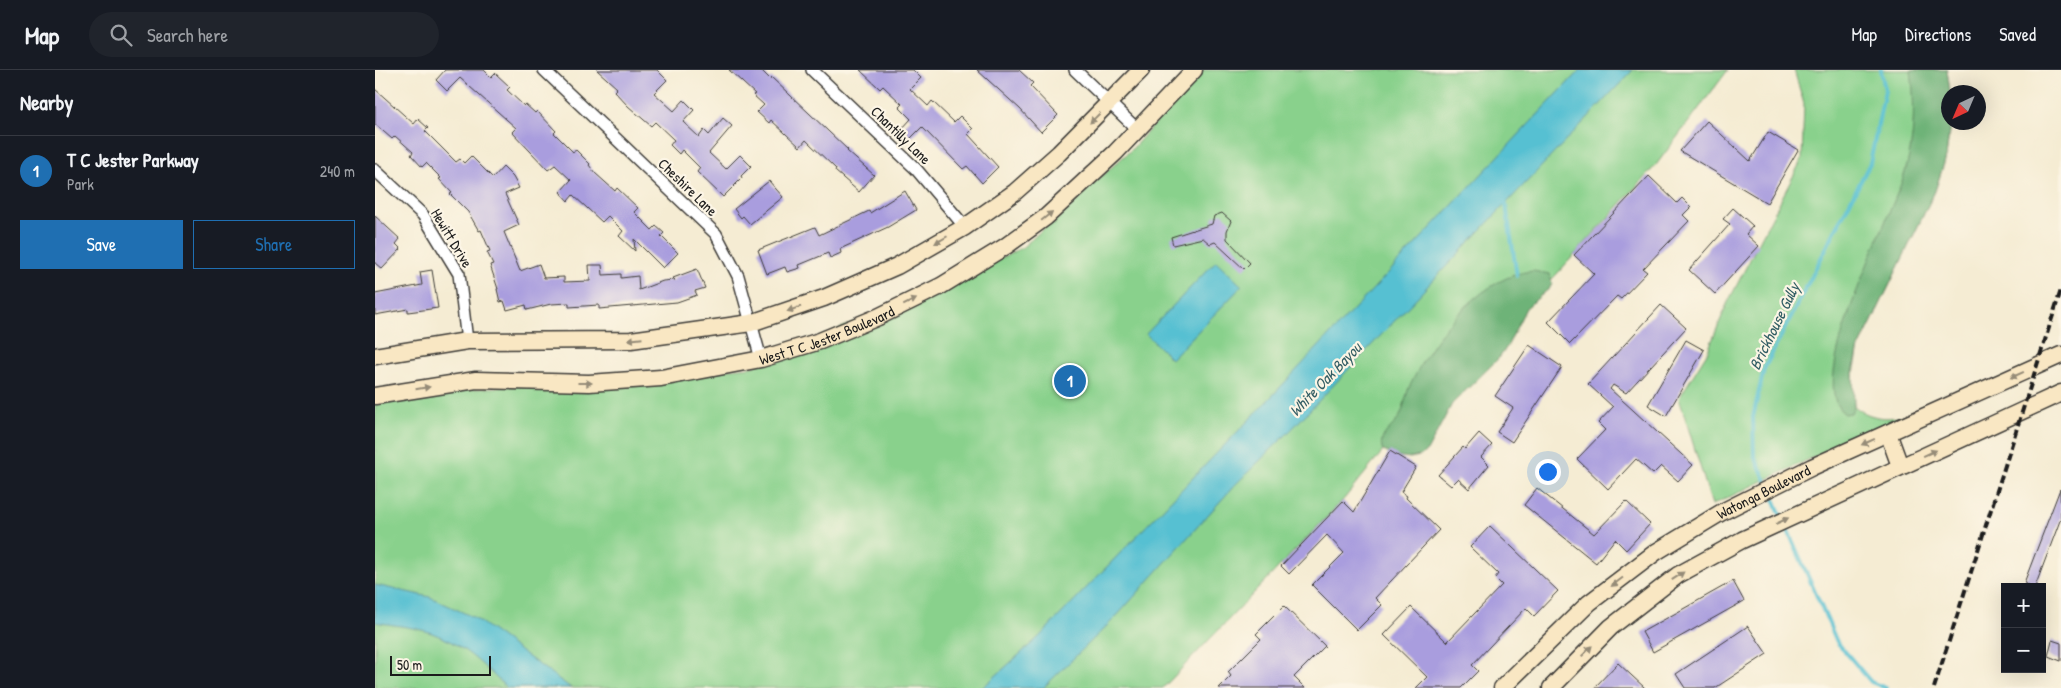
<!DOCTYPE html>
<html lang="en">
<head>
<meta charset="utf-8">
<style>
  :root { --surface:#171b24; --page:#20242c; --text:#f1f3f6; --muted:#9ea1a6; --line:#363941; --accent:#1f6fb2 }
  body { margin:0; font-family:"Patrick Hand",sans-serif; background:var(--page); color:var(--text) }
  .controls { position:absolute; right:15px; bottom:15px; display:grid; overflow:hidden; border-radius:0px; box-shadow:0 5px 20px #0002 }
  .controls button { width:45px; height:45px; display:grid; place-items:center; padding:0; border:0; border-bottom:1px solid var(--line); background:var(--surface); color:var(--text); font:25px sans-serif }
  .compass { position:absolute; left:1566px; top:15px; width:45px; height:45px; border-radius:50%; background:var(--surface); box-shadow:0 5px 20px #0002; rotate:224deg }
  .scale { position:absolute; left:15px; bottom:12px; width:101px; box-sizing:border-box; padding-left:5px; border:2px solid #1c1c1c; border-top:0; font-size:14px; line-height:18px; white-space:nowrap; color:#1c1c1c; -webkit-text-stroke:4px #fcf5e5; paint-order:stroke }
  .you { position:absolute; left:1172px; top:401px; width:18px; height:18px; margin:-12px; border:4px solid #fff; border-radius:50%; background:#1a73e8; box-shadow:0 0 0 8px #1a73e833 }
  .badge { display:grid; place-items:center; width:32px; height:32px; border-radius:50%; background:var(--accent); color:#fff; font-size:16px; font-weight:700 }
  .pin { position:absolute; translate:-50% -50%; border:2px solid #fff; box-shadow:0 1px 5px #0006 }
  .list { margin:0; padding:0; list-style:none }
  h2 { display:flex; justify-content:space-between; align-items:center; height:65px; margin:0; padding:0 20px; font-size:21px }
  h2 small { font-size:16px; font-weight:400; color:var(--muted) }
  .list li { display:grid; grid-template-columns:32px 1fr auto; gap:15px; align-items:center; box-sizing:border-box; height:70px; padding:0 20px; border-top:1px solid var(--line) }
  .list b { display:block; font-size:19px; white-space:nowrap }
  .list p { margin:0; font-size:16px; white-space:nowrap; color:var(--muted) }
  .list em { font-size:16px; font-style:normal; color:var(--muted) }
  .actions { display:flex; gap:10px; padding:15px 20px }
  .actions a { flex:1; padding:11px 0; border:1px solid var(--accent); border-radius:0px; text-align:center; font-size:18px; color:var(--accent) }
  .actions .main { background:var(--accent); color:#fff }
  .icon { flex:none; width:28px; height:28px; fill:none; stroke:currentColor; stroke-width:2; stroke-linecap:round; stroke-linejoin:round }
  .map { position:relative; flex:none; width:1686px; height:618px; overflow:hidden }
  header { display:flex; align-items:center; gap:30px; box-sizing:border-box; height:70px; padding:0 25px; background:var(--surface); border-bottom:1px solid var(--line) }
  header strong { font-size:24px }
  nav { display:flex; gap:28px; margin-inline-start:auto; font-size:18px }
  .search { width:350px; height:45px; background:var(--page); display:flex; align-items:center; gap:12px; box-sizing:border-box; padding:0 18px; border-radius:28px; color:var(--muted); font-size:19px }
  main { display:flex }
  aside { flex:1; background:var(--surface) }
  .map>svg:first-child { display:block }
  .green { fill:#89d18c; stroke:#527654 }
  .forest { fill:#6eb378; stroke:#45684a }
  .water { fill:#56c0d2; stroke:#396e77 }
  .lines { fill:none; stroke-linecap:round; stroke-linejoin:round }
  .stream { stroke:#56c0d2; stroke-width:4 }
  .building { fill:#a99dde }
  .minor-casing { stroke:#3d3b37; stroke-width:14 }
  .secondary-casing { stroke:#3d3b37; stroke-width:19 }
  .minor { stroke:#fff; stroke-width:11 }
  .secondary { stroke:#f9e7c3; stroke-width:16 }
  .rail { stroke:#1c1c1c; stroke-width:4; stroke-dasharray:8 4; stroke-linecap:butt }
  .oneway { fill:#968c78 }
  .labels { text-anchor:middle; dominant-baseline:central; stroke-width:4.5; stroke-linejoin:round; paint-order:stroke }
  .street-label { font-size:15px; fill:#1c1c1c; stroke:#fcf5e5 }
  .water-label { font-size:16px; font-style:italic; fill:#335e65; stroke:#fcf5e5 }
</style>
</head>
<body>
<header>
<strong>Map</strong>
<div class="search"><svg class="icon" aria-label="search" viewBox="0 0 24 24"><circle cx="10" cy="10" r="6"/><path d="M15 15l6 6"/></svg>Search here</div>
<nav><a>Map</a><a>Directions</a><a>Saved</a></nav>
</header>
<main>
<aside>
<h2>Nearby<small></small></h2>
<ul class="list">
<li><span class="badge">1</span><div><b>T C Jester Parkway</b><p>Park</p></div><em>240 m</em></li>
</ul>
<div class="actions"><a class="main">Save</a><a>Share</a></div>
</aside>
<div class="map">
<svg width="1686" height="618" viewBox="0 0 1686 618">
  <rect width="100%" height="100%" fill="#fcf5e5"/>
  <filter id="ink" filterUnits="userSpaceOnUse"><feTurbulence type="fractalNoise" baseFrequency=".02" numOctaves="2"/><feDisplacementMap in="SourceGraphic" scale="10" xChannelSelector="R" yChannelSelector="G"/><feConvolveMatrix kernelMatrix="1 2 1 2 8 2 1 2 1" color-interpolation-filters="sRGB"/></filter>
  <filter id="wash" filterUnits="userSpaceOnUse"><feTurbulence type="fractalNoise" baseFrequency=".0096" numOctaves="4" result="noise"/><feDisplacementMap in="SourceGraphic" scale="20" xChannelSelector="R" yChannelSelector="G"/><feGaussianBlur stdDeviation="1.12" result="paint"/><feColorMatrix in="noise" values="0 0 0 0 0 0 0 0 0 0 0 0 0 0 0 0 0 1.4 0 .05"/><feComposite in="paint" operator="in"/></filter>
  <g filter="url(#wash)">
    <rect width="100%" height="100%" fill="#f5ecd3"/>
    <g class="green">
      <path d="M828,0H1353L1281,95L1181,205L1008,381L969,429L788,618H0V332L87,320L377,297L627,187H629L648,177L757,79Z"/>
      <path d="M1419,0H1572L1575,22H1574V52L1575,53L1571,87L1560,121L1484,278L1477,313L1479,336C1496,350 1517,350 1538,344L1444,389L1439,387L1337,435L1304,328L1332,283L1352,234L1427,89L1429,34Z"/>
    </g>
    <g class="forest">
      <path d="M1536,0H1572L1575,22H1574V52L1575,53L1571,87L1560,121L1484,278L1478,301L1479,336L1476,343L1470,344C1426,316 1519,142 1530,102C1540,68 1540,34 1536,0Z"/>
      <path d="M1158,201L1175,204L1177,213L1175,218L1151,238L1133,275L1125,287L1077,334L1052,381L1045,386L1035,388L1020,386L1008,381C1001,365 1019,358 1025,346C1029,338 1030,329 1033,320C1036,313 1040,306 1043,300C1063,260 1112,204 1158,201Z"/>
    </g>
    <g class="water">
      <path d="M1205,0H1258L914,362L860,415L740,548L668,618H607L664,567L896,327Z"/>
      <path d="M841,191L867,216L796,289L771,264Z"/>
      <path d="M0,515L55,527L100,548L196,618H132C111,598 91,577 64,566C45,557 21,556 0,552Z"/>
    </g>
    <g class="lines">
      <g class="stream">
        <path d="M1130,129L1142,206"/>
        <path d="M1393,415L1379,385L1378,347L1389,299L1495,93L1510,20L1506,0"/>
        <path d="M1396,422L1407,448"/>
        <path d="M1410,454L1462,572L1496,612L1511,618"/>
      </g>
    </g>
    <g id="blocks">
      <g class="building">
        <path d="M70,0H109L116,7L120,3L135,17L132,20L149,36L150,34L160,43L162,41L181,61L179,63L198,82L201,80L215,94L214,95L220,103L240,121L242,118L263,138L259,142L277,160L281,156L289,163L286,166L303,183L288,198L259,169L260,181L244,166L248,161L233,146L227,152L198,125L193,131L185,122L196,110L180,95L173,100L137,62L141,58L85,8L72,21L61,10Z"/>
        <path d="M222,0H282L292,10L279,23L299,41L309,30L319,40L308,52L324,67L329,60L334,65L348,48L357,56L334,83L351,99L365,85L376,96L366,106L367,108L348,127L322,102L325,98L307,80L304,84L295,75L299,70L280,52L276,56L253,36L239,21L242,18Z"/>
        <path d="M354,0H386L395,9L396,7L473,80L472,81L499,105L484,122L460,101L461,99L431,70L425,77L396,50L394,53L382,42L389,35L378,25L380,24Z"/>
        <path d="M485,0H538L546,8L535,19L553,36L557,31L579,52L585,46L598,59L593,64L623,97L607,113L592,96L588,99L547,57L535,69L526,60L536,49L524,37L527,34L508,16L505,19Z"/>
        <path d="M602,0H644L658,13L655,16L683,45L666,62L645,39Z"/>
        <path d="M0,19L39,54L43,49L53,58L50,61L81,92L85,89L89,93L96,86L118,108L128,97L138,107L144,118L130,124L144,155L129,162L145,201L164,194L169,208L189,207V212L215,211L214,195H227L228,205L246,204V208L263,206L264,220L288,211L300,210L298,208L322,199L330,218L320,221L322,225L302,232L224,239V235L194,237V233L176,234L152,240L151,235L132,240L129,231L125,232L122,219H123L115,195L118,194L112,182L115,181L106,160L104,161L93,142L75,124L77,123L64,109L66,108L51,93L47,97L36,85L38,82L20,66L17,69L0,54Z"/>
        <path d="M1332,51L1375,91L1393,62L1423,80L1392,133L1305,81Z"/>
        <path d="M1274,106L1302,133L1307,128L1316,137L1308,145L1314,151L1268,199L1272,202L1246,229L1242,226L1195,274L1173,252L1219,204L1199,185Z"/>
        <path d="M394,111L408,127L375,154L368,146L366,148L359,139Z"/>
        <path d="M530,121L541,140L513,157L465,179L466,183L455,188L453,183L424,195L425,198L412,202L410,197L392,204L383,180L440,157L444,165L494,141L495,143Z"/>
        <path d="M1358,138L1378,156L1371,164L1384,176L1340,224L1314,200L1355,154L1348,149Z"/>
        <path d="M847,143L856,151L852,161V169L875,193L869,199L840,172L835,174L828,168L798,175L796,167L837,154L839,146Z"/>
        <path d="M0,146L25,169L21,174L26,179L7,199L0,193Z"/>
        <path d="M57,200L63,238L33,242V239L0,245V224L47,215L45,202Z"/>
        <path d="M1286,235L1311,258L1251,323L1238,315L1235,319L1318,395L1303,411L1286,396L1278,404L1261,389L1233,419L1202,389L1230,360L1223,353L1238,337L1213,314Z"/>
        <path d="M1311,270L1329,280L1291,346L1273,335Z"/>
        <path d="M1154,275L1187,297L1137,372L1122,362L1138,338L1120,326Z"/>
        <path d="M1104,363L1117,375L1106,387L1114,395L1094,419L1083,409L1076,416L1063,405L1088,377L1090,379Z"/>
        <path d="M1015,381L1041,397L1026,422L1032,426L1031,428L1064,460L1000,528L1007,535L982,560L937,515L969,483L952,465L914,504L906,496L968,431L979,442Z"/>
        <path d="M1162,418L1219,464L1251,431L1275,454L1251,480L1240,469L1221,493L1149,435Z"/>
        <path d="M1685,419L1686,448L1660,517H1658L1649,513Z"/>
        <path d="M1115,456L1183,521L1159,546L1151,538L1097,595L1103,601L1086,618H1041L1052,607L1009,565L1036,537L1072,572L1127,515L1120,508L1123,504L1095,477Z"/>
        <path d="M1358,511L1369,531L1278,582L1267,562Z"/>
        <path d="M909,536L950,576L919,607L930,618H844L856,606L853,602L886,569L881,564Z"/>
        <path d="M1373,556L1392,584L1340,618H1310L1301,604Z"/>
        <path d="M1677,570L1686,573V591L1673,586Z"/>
        <path d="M1243,593L1270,618H1219Z"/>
      </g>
    </g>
  </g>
  <g filter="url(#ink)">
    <use href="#blocks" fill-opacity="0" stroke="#3d3b37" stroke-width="1"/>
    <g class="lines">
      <g class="minor-casing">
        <g id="minor">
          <path d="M169,0L341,164L363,206L386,289"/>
          <path d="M437,0L541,99L590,157"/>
          <path d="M700,0L763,60"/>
          <path d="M0,100L48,145L84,204L92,271"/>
        </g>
      </g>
      <g class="secondary-casing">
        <g id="secondary">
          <path d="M0,286L92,271L256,270L376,253L449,228L522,196L590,157L640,122L684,83L766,0"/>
          <path id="s1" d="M0,326L101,310L214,313L286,308L386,289L445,271L503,247L566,216L631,176L671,147L740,83L819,0"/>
          <path d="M1513,363L1525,396"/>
          <path id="s2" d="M1127,618L1214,533L1281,482L1347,442L1437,397L1686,285"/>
          <path d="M1176,618L1236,557L1303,505L1367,470L1686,323"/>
        </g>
      </g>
      <use href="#minor" class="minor"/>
      <use href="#secondary" class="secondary"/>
      <path class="rail" d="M1559,618L1686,220"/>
    </g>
    <defs><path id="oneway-solid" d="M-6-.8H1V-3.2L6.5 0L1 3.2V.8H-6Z" transform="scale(1.25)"/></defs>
    <g class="oneway">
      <use href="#oneway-solid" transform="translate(720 48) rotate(135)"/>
      <use href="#oneway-solid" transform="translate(672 146) rotate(-39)"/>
      <use href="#oneway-solid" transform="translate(566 170) rotate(150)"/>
      <use href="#oneway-solid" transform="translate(535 232) rotate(-26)"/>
      <use href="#oneway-solid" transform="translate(419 239) rotate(161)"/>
      <use href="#oneway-solid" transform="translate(260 269) rotate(174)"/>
      <use href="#oneway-solid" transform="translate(1642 305) rotate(156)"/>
      <use href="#oneway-solid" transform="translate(210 313)"/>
      <use href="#oneway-solid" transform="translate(48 318) rotate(-9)"/>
      <use href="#oneway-solid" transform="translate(1493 372) rotate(156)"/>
      <use href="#oneway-solid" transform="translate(1555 383) rotate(-24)"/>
      <use href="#oneway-solid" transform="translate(1407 451) rotate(-25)"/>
      <use href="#oneway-solid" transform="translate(1303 506) rotate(-34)"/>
      <use href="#oneway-solid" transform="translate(1242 512) rotate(143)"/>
      <use href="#oneway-solid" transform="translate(1212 581) rotate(-45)"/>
    </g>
  </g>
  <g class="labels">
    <g class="street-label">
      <text transform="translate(526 65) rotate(44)">Chantilly Lane</text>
      <text transform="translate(313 117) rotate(44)">Cheshire Lane</text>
      <text transform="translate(77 168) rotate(59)">Hewitt Drive</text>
      <text stroke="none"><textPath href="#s1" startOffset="459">West T C Jester Boulevard</textPath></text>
      <text stroke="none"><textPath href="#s2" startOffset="329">Watonga Boulevard</textPath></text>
    </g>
    <g class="water-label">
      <text transform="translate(1399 256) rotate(-64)">Brickhouse Gully</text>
      <text transform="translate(950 309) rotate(-46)">White Oak Bayou</text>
    </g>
  </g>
</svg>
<div class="controls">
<button>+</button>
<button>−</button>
</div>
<svg class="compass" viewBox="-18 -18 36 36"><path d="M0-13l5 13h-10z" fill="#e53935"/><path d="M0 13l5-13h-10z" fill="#9ea1a6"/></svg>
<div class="scale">50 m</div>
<div class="you"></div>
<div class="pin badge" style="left:695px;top:311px">1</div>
</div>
</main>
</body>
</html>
